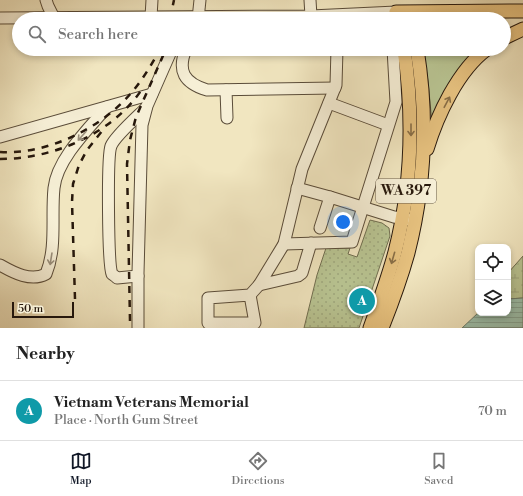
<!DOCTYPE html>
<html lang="en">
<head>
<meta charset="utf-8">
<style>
  :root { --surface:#fff; --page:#f6f6f6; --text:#222; --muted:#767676; --line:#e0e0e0; --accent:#111827 }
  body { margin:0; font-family:"Libre Bodoni",serif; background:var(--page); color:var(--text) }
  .controls { position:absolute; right:12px; bottom:12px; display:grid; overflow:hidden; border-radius:8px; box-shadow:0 2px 6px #0003 }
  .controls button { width:36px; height:36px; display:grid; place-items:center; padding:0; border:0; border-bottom:1px solid var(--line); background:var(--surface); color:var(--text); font:20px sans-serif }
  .scale { position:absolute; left:12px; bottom:10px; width:62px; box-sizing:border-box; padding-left:4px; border:2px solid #27180c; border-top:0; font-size:11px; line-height:14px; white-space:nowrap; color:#27180c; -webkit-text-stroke:3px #f6efd6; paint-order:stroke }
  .you { position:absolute; left:343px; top:222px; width:14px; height:14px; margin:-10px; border:3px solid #fff; border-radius:50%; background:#1a73e8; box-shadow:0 0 0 6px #1a73e833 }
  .badge { display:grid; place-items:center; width:26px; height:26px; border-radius:50%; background:var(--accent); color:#fff; font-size:13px; font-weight:700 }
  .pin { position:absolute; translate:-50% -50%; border:2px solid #fff; box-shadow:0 1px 4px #0006 }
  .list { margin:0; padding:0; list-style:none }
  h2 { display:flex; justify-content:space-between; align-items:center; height:52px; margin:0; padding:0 16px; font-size:17px }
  h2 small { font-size:13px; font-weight:400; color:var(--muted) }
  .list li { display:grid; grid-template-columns:26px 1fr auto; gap:12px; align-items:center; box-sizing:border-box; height:60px; padding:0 16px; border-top:1px solid var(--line) }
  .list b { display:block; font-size:15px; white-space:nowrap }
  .list p { margin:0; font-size:13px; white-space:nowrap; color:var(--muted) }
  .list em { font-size:13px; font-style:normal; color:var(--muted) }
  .icon { flex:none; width:22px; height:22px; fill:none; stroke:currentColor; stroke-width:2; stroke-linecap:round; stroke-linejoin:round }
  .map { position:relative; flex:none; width:523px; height:328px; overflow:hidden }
  .search { position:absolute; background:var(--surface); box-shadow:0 2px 6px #0003; left:12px; right:12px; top:12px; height:44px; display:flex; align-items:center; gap:10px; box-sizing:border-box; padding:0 14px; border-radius:22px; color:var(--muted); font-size:15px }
  .sheet { height:112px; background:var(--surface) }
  nav { display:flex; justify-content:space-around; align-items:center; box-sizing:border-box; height:56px; border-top:1px solid var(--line); background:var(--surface); font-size:11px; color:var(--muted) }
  nav a { display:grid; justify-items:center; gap:2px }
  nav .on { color:var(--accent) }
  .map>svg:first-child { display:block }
  .green { fill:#b9c593; stroke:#706e50 }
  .wetland { fill:url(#wetland-marsh); stroke:#706e50 }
  .park { fill:url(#park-dots); stroke:#706e50 }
  .water { fill:url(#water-rules); stroke:#6d7d6c }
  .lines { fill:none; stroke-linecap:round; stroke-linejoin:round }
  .minor-casing { stroke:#5a4c39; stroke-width:13 }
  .major-casing { stroke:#27180c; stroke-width:15 }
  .minor { stroke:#f6efd6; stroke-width:11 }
  .major { stroke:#e8c380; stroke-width:13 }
  .rail { stroke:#27180c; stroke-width:2.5; stroke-dasharray:7 7; stroke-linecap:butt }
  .oneway { stroke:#886e46 }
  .oneway2 { stroke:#998e7b }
  .labels { text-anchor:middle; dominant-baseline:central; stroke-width:3; stroke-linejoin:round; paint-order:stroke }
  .shield { fill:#f6efd6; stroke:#655849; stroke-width:1 }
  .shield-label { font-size:14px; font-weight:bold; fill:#27180c }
</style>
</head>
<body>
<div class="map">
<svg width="523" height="328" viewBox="0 0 523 328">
  <defs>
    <pattern id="wetland-marsh" width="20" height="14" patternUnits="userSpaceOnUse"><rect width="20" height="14" fill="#b9c593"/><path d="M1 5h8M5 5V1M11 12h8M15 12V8" fill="none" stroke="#9fa87e"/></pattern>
    <pattern id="park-dots" width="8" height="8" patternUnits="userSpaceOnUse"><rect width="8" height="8" fill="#b9c593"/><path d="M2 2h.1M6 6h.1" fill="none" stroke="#9fa87e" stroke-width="1.8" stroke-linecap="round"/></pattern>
    <pattern id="water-rules" width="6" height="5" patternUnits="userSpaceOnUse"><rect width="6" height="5" fill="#9cc0ac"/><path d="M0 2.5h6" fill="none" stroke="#86a493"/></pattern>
  </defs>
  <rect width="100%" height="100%" fill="#f1e6c0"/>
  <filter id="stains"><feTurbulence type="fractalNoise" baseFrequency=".005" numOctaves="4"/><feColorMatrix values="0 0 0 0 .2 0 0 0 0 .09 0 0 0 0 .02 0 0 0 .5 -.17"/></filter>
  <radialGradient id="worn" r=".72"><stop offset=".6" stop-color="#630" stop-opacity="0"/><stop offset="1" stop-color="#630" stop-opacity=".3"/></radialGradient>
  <path class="green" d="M423,49H483L432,123L428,81Z"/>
  <path class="wetland" d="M523,256V298L508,299V273Z"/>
  <path class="park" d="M370,220L382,223L389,228L390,236L359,328H304L317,275L326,248H350L348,254L357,257Z"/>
  <path class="water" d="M523,298V328H462L478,313H508V299Z"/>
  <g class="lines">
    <g class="minor-casing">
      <g id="minor">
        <path d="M46,0L48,6L54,18"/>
        <path d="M310,0L311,16"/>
        <path d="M151,17L152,0"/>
        <path d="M0,18L311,16L396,12"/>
        <path d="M198,19L200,0"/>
        <path d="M186,49C177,71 184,83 207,90L335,88"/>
        <path d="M226,90L227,118"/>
        <path d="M329,103L388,125"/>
        <path d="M0,137L152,94"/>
        <path d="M297,188L330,197"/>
        <path d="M320,228L330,197L394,217L411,220"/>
        <path d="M311,243L302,273L298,276L259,285L284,244L302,169L336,85L337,49"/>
        <path d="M284,244L352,242L396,102L393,49"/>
        <path d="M0,265C14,273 31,282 46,274C57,247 51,217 54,188C57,159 89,128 107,107"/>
        <path d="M138,276L117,278C115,276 113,275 112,274C108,265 107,156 111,146C115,136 138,116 146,108"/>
        <path d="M250,295L208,298V323H255L250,295L259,285"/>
        <path d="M138,328V273L142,125L147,106L172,49"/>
      </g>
    </g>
    <g class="major-casing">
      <g id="major">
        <path d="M396,12L523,11"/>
        <path d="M504,38L523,29"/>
        <path d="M427,149C437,116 458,70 487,49"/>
        <path d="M370,328C379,303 388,278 395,252C412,185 414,117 404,49"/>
        <path d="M382,328C392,303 401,278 408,253C425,186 428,117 417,49"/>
      </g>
    </g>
    <use href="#minor" class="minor"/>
    <use href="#major" class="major"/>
    <g class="rail">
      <path d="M170,19L174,0"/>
      <path d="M0,152C47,155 102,128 132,92C143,79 152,64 160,49"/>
      <path d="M0,159C54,159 115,133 144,86"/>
      <path d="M75,299L72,202L73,184L79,165L87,150L102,131"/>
      <path d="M130,321L127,164L130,140L136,117L166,49"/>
    </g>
  </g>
  <defs><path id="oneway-shaft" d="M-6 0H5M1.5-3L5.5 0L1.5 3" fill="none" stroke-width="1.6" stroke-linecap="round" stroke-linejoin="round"/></defs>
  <g class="oneway">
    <use href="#oneway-shaft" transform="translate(447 102) rotate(-62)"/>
    <use href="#oneway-shaft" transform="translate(411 130) rotate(90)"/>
    <use href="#oneway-shaft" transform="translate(393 258) rotate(106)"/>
  </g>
  <g class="oneway2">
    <use href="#oneway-shaft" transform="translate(82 136) rotate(132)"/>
    <use href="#oneway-shaft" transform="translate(51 259) rotate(99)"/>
  </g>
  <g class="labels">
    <rect class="shield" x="376" y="179" width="60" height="24" rx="3"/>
    <g class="shield-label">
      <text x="406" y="191">WA 397</text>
    </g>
  </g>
  <rect width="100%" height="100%" filter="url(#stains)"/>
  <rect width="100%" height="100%" fill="url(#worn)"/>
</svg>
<div class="controls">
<button><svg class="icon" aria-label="locate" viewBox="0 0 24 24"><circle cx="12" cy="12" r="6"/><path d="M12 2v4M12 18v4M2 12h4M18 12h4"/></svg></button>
<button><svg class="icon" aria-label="layers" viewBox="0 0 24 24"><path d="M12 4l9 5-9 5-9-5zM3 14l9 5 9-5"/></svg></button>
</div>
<div class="scale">50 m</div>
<div class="you"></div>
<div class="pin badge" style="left:362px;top:301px;background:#0f9aa8">A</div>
<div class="search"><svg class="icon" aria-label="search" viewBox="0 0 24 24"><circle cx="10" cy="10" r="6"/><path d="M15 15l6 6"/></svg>Search here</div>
</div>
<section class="sheet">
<h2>Nearby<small></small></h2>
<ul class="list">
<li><span class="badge" style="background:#0f9aa8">A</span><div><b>Vietnam Veterans Memorial</b><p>Place · North Gum Street</p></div><em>70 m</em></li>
</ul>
</section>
<nav>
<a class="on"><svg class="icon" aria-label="map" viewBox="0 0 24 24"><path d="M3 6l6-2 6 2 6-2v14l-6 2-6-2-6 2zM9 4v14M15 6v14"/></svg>Map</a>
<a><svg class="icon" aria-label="directions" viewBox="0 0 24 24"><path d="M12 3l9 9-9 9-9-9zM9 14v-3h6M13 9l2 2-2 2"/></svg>Directions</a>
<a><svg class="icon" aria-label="saved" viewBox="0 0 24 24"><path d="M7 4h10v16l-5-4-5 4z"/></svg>Saved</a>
</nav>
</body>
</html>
